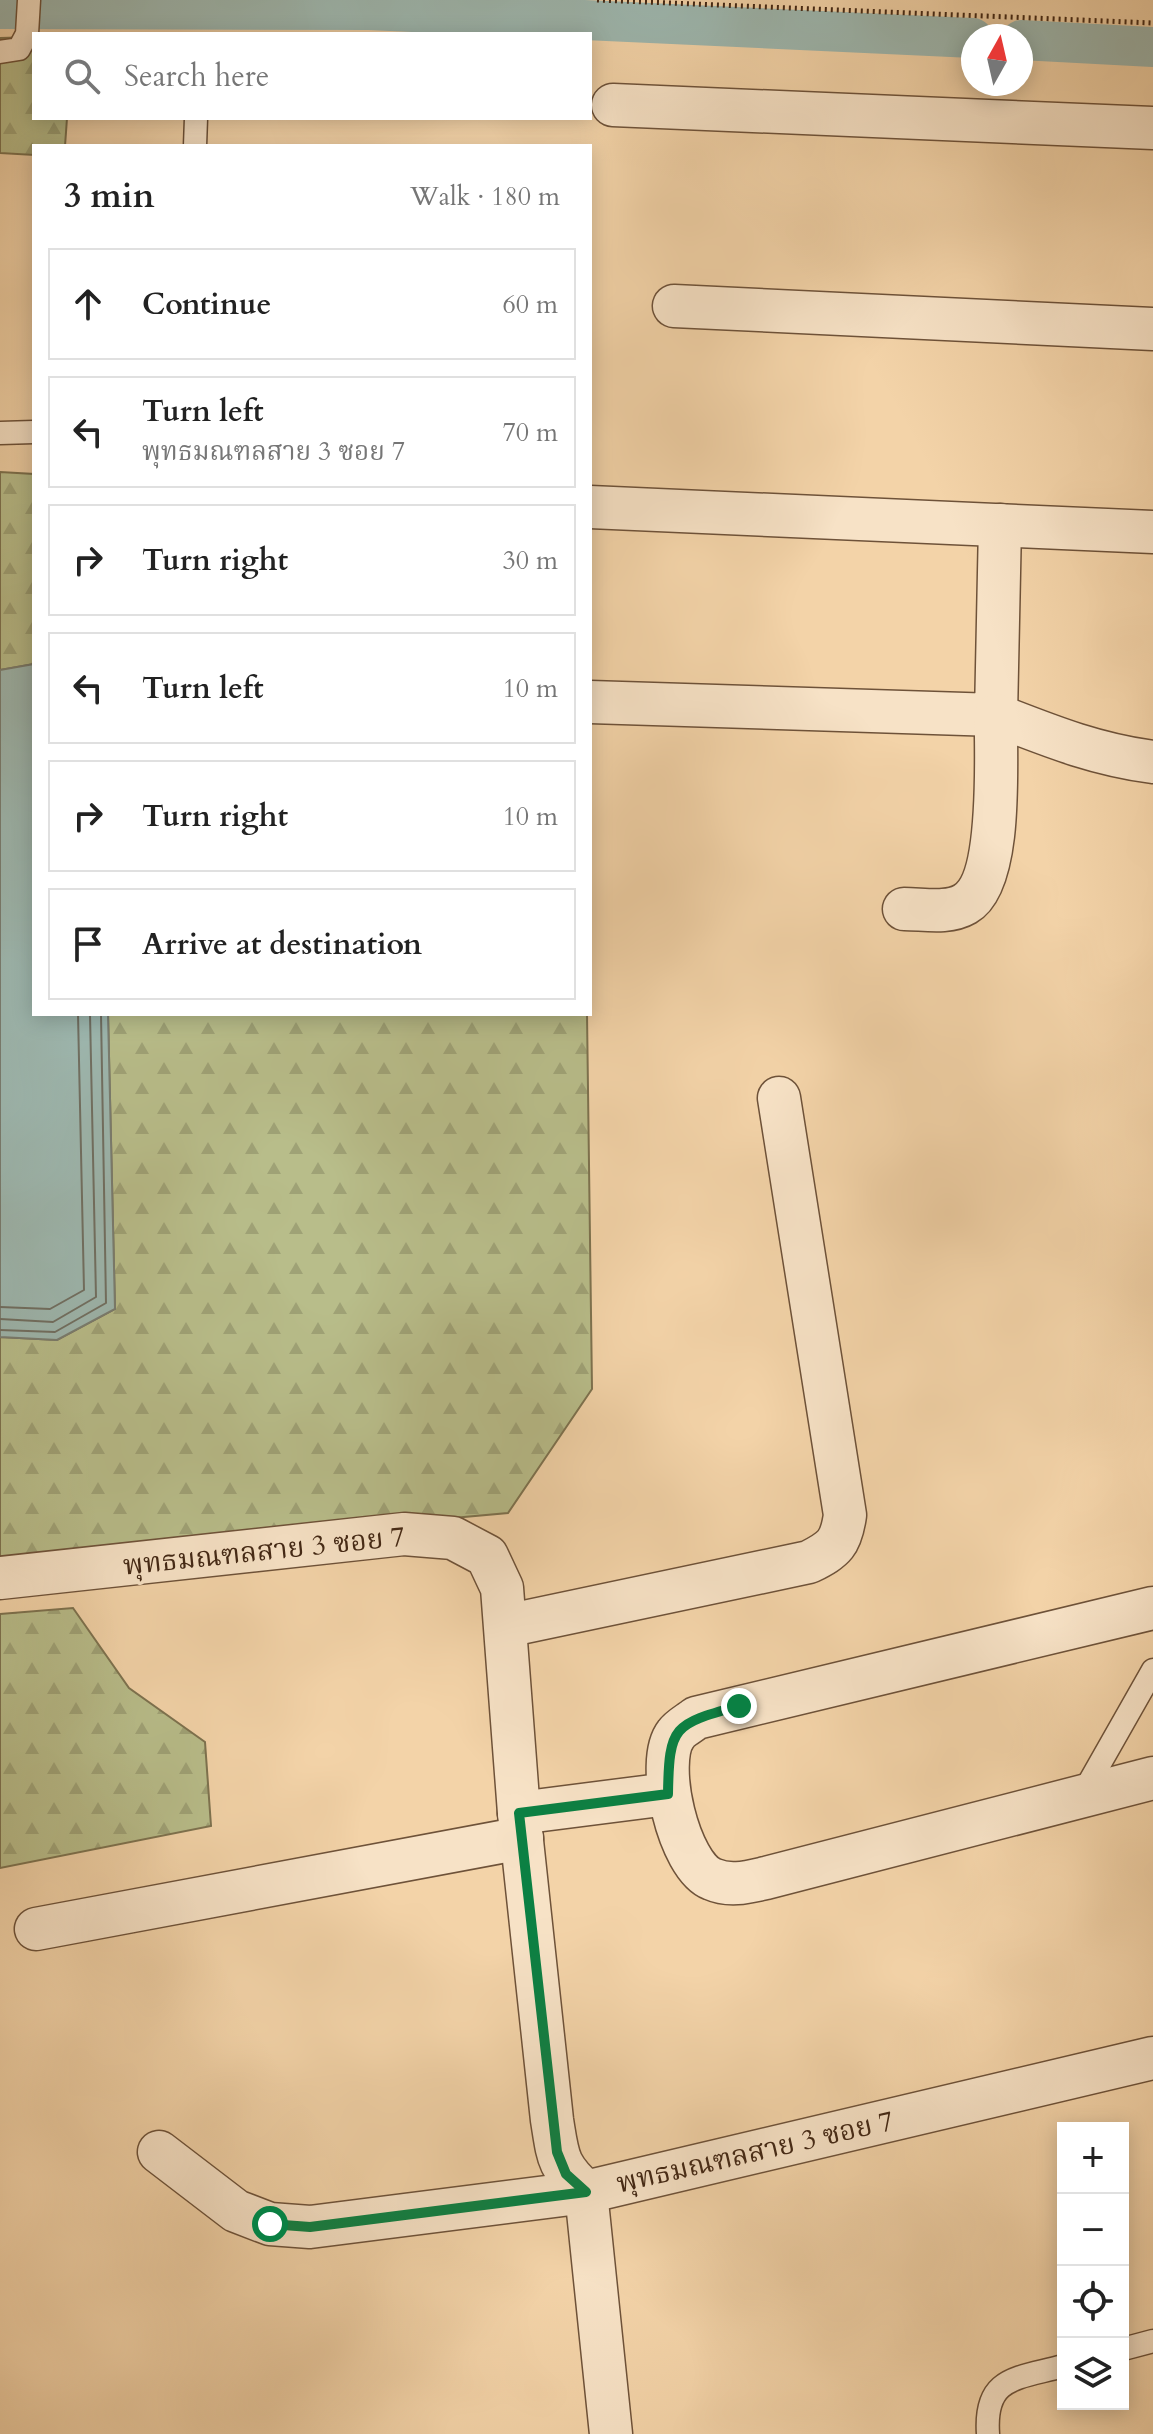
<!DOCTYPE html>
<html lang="en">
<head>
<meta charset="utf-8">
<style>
  :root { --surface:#fff; --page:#f6f6f6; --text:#222; --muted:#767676; --line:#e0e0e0 }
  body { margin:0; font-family:Cardo,"Noto Serif Thai",serif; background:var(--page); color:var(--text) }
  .controls { position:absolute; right:24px; bottom:24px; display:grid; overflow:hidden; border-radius:0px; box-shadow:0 4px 20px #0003 }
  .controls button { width:72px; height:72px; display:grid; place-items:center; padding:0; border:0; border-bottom:2px solid var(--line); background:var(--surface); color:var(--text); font:40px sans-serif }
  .compass { position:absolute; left:961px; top:24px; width:72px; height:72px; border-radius:50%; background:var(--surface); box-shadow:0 4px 20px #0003; rotate:8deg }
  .stop { position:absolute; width:24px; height:24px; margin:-18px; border:6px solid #0b8043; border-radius:50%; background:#fff }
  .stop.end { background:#0b8043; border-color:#fff; box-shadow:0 2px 8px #0008 }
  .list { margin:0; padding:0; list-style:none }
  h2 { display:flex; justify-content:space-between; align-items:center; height:104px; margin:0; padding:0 32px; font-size:34px }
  h2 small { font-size:26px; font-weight:400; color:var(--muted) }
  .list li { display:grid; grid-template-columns:52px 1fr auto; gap:24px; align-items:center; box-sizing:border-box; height:112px; margin:0 16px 16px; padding:0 16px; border:2px solid var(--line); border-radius:0px }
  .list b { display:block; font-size:30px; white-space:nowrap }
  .list p { margin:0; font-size:26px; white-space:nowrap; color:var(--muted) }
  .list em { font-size:26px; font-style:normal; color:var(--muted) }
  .icon { flex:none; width:44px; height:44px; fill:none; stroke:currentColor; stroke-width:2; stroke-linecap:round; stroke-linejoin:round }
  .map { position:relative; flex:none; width:1153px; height:2434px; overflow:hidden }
  .search { position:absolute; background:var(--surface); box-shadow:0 4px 20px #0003; left:32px; top:32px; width:560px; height:88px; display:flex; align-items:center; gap:20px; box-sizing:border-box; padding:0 28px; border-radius:0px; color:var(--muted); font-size:30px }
  .panel { position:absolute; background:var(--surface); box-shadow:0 4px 20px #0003; left:32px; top:144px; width:560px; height:872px; border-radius:0px }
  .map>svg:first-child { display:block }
  .forest { fill:url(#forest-firs); stroke:#7d724f; stroke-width:2 }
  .water { fill:#9db7af; stroke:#797d71; stroke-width:2 }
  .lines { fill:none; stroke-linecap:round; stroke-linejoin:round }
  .shore { stroke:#706f62; stroke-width:2 }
  .canal { stroke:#9db7af; stroke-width:40 }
  .lane-casing { stroke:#6e5239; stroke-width:25 }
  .street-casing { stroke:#6e5239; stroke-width:45 }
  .path { stroke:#422714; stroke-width:5; stroke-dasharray:2 4; stroke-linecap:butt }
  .lane { stroke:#f7e2c6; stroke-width:22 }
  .street { stroke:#f7e2c6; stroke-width:42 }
  .route { stroke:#0b8043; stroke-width:10 }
  .labels { text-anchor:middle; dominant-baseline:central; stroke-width:7; stroke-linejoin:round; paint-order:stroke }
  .street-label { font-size:28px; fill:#422714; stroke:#f7e2c6 }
</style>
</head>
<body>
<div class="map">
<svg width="1153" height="2434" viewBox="0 0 1153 2434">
  <defs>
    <pattern id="forest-firs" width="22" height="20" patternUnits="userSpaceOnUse" patternTransform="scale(2)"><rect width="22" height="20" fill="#b8bd8a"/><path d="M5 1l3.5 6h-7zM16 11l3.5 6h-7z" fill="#9fa276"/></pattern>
  </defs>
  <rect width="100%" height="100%" fill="#f3d3a8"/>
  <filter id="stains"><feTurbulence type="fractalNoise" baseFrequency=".0025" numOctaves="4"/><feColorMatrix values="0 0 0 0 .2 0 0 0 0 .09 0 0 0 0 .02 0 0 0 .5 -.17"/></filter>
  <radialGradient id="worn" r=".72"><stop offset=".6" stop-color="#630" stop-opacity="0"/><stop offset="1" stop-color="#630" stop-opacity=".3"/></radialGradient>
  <g class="forest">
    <path d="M34,37V118H67L65,146H34V155L0,153V38Z"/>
    <path d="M0,472L34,474V664L0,670Z"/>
    <path d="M108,1014H587L592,1389L508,1513L0,1559V1337L57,1340L115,1309Z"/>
    <path d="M73,1608L129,1688L205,1742L211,1826L0,1868V1614Z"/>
  </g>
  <path class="water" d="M34,664V1014H108L115,1309L57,1340L0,1337V670Z"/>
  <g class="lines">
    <g class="shore">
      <path d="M0,1307L50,1309L84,1290L78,1014"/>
      <path d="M0,1319L53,1322L96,1297L90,1014"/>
      <path d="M0,1330L55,1332L106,1303L101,1014"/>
    </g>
    <g class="canal">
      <path d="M0,9L369,10L973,38"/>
      <path d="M1021,40L1153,47"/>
    </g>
    <g class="lane-casing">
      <g id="lane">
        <path d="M0,52L19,49L27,34L29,0"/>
        <path d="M195,146L196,118"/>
        <path d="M0,433L34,432"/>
        <path d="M1082,1795L1153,1670"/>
        <path d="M1123,2349L1153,2341"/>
        <path d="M988,2434C984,2376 1017,2379 1063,2366"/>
      </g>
    </g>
    <g class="street-casing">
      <g id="street">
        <path d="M613,105L1153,128"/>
        <path d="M674,306L1153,329"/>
        <path d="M590,507L1153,532"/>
        <path d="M590,702L996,715L1000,525"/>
        <path d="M904,909C924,909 948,914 965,904C1004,882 995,756 996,715C1050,736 1094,754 1153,762"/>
        <path d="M0,1578L404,1534L453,1538L487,1556L502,1588L519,1813L552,2120C558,2157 557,2166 586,2192L1153,2058"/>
        <path d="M1153,1608L696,1718C690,1723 680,1728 676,1734C654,1762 679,1866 712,1879C730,1887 748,1882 766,1878L1153,1778"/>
        <path d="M506,1626L809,1562C835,1549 841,1543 845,1515L779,1098"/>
        <path d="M519,1813L668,1794"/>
        <path d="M36,1929L522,1838"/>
        <path d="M159,2152L236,2211L270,2224L310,2227L586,2192L611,2434"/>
      </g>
    </g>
    <path class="path" d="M597,0L1153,23"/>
    <use href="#lane" class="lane"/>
    <use href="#street" class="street"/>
  </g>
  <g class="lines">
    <path class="route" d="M270,2224L310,2227L586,2192L566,2174L557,2152L519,1813L668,1794C669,1725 674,1724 739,1706"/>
  </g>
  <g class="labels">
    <g class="street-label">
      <text transform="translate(264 1551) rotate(-6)">พุทธมณฑลสาย 3 ซอย 7</text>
      <text transform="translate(755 2152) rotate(-13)">พุทธมณฑลสาย 3 ซอย 7</text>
    </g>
  </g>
  <rect width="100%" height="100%" filter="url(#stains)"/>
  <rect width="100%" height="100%" fill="url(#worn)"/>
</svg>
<div class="controls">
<button>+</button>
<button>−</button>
<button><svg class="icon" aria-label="locate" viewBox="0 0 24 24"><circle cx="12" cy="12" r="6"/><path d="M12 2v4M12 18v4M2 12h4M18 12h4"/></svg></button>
<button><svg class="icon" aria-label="layers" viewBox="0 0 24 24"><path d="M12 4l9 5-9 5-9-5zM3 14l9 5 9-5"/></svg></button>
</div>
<svg class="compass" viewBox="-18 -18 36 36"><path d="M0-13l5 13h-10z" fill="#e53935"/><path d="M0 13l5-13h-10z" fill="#767676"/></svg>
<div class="stop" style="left:270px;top:2224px"></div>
<div class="stop end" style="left:739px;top:1706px"></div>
<div class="search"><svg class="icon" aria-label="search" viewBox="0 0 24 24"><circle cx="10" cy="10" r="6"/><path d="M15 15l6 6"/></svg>Search here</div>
<section class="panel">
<h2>3 min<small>Walk · 180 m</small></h2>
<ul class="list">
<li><svg class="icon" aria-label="ahead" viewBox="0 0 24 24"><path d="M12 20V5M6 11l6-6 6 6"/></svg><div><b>Continue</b></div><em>60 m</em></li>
<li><svg class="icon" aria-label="left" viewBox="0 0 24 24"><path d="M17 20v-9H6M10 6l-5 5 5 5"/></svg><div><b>Turn left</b><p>พุทธมณฑลสาย 3 ซอย 7</p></div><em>70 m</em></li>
<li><svg class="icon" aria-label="right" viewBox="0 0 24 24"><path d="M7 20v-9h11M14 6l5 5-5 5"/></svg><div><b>Turn right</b></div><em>30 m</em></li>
<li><svg class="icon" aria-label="left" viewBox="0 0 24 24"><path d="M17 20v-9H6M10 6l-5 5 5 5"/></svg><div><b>Turn left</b></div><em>10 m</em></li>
<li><svg class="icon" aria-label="right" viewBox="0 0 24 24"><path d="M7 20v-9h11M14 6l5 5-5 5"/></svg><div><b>Turn right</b></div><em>10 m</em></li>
<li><svg class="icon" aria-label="arrive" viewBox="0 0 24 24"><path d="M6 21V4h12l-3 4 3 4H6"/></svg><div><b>Arrive at destination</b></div></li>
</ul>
</section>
</div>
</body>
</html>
